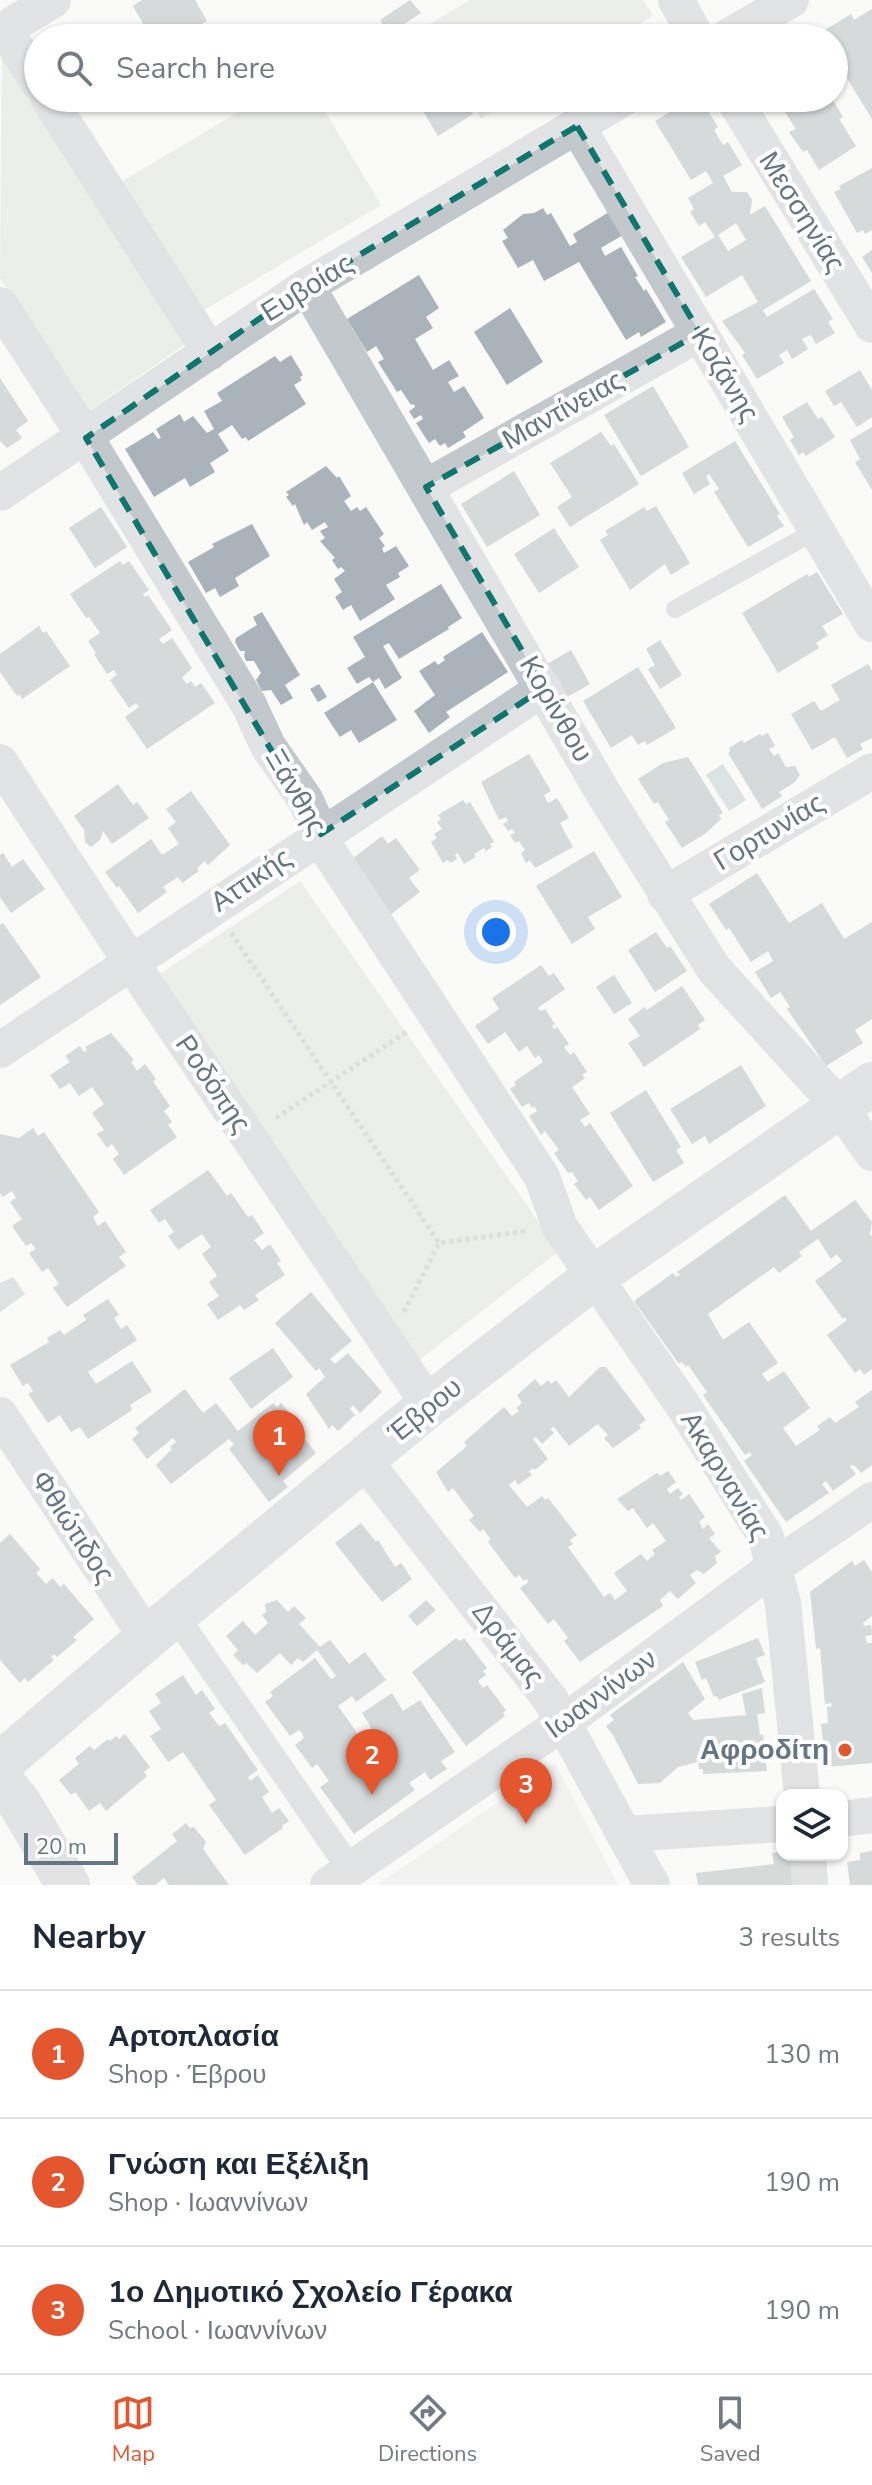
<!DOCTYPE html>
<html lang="en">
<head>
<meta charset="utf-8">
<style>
  :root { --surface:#fff; --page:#f6f6f7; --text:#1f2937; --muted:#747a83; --line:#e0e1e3; --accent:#e4572e }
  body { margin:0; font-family:"Nunito Sans",sans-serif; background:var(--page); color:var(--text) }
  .controls { position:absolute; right:24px; bottom:24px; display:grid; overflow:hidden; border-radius:16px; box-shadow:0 2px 6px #0004 }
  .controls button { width:72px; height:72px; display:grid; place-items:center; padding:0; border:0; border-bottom:2px solid var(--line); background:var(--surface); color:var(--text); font:40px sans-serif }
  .scale { position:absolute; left:24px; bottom:20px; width:94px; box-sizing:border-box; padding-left:8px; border:4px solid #657683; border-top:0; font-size:22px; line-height:28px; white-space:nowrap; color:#657683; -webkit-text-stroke:6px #fff; paint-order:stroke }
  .you { position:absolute; left:496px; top:932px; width:28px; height:28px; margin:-20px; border:6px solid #fff; border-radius:50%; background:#1a73e8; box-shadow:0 0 0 12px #1a73e833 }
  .badge { display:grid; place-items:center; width:52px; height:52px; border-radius:50%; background:var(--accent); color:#fff; font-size:26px; font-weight:700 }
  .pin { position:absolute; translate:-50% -66px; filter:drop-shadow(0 2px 4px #0008) }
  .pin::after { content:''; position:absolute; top:42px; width:28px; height:24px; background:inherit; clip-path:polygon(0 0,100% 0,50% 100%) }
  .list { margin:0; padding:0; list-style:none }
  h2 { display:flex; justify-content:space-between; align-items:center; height:104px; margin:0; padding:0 32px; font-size:34px }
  h2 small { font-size:26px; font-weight:400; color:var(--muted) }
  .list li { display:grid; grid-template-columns:52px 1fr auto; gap:24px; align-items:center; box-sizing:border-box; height:128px; padding:0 32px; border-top:2px solid var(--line) }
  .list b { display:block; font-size:30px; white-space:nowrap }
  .list p { margin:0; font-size:26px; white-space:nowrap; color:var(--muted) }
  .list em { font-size:26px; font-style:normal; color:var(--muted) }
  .icon { flex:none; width:44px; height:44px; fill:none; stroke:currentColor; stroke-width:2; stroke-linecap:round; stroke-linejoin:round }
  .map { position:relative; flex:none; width:872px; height:1885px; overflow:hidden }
  .search { position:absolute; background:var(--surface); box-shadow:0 2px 6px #0004; left:24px; right:24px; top:24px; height:88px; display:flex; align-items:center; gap:20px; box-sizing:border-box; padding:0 28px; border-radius:44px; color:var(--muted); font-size:30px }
  .sheet { height:488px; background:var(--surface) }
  nav { display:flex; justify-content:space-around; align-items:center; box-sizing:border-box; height:112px; border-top:2px solid var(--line); background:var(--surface); font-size:22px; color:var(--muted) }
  nav a { display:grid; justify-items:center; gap:4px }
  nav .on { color:var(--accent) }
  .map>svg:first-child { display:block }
  .built { fill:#e8e9e9 }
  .green { fill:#dadfd7 }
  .water { fill:#bbc7cb }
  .building { fill:#aab3b9; fill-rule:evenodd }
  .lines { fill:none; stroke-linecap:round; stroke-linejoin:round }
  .path { stroke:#bbbfc2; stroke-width:5; stroke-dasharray:4 4; stroke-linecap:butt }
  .service { stroke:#c3c8cc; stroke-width:18 }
  .pedestrian { stroke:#c3c8cc; stroke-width:26 }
  .minor { stroke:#c3c8cc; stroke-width:36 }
  .tertiary { stroke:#c3c8cc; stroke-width:44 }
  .marked { fill:none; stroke:#0f766e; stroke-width:6; stroke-dasharray:16 10; stroke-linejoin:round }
  .poi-dot { fill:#e4572e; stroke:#fff; stroke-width:3 }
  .labels { text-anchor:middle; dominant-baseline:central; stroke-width:8; stroke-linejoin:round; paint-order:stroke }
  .street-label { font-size:28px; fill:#657683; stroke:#fff }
  .poi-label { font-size:28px; font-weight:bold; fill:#657683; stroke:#fff; text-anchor:end }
</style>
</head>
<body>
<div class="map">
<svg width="872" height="1885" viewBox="0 0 872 1885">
  <rect width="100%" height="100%" fill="#fafaf8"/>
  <path class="built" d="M555,1763L618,1885H377Z"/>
  <g class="green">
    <path d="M470,0H643L653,16L615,38H432L425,27Z"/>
    <path d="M2,50L184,345L87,412L0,278Z"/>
    <path d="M262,98H317L381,205L194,316L116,185Z"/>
    <path d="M468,98H515L481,119Z"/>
    <path d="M300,881L559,1251L414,1364L152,979Z"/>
  </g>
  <g class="water">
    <path d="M723,764L746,800L729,811L706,775Z"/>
    <path d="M13,1277L25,1294L0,1312V1283Z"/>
  </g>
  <g class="building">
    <path d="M142,0H195L207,21L198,26L204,36L212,31L217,38H151L133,6Z"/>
    <path d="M410,0L421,13L389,34L380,20Z"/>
    <path d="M872,9V119L834,57V38H822L820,33L851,14L854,20Z"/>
    <path d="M418,31L422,38H406Z"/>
    <path d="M415,98H463L473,114L438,136Z"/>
    <path d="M693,98H700L718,127L714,130L723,145L728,142L742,165L723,176L732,192H747L752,200L750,215L765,206L811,281L763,310L767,317L814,289L833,319L828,322L835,333L816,344L811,335L802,339L808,349L792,359L787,350L779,355L784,363L757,379L742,355L745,353L722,321L758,302L742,275L706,297L681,257L715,237L705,222L699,226L690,212L694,209L688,198L713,183L706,171L691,180L655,121ZM736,223L746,240L728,251L718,235Z"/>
    <path d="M767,98H823L827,104L833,100L843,117L839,119L856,146L819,170L807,150L803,152L789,132L796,129L777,100L770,104Z"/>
    <path d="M872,168V230L865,234L863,230L857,233L834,192L841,189L839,186Z"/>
    <path d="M543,208L547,215L551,213L570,246L577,242L573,234L614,209L628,232L601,248L605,256L621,247L638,276L635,277L644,291L646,289L666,322L641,337L639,332L626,340L579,262L544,281L533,260L518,268L502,241L508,238L503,230L523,214L534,213Z"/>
    <path d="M872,250V273L862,257Z"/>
    <path d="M419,275L439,308L426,317L433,328L415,339L433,370L449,360L459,376L448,382L454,392L464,386L484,418L463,432L466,437L448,448L445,443L440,446L435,439L429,443L416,423L423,419L421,415L414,419L409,411L415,407L414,404L411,405L401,390L397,392L378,362L384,359L376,346L367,352L347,319Z"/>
    <path d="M510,308L543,362L507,385L474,332Z"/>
    <path d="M291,355L303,375L300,377L302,380L294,385L306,404L248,441L246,437L242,439L232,425L218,434L229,451L210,463L215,472L190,487L185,478L154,497L125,449L153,432L158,439L161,438L156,429L180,414L184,422L193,416L207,433L214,429L204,411L222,401L217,393L275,356L280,362Z"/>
    <path d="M860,370L872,390V417L857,427L841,402L834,406L825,391Z"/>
    <path d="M0,378L28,421L16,430L22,438L7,448L0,441Z"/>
    <path d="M653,386L689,447L641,476L604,415Z"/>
    <path d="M807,402L818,419L822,417L835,437L806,456L803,452L799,455L790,440L794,437L782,417Z"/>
    <path d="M872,427V490L855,462L860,459L850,440Z"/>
    <path d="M601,432L611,446L614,444L639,484L570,527L557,507L572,497L550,463Z"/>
    <path d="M735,441L780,514L777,516L784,526L748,547L714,492L719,489L709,474L706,476L710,484L694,494L682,473Z"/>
    <path d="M326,466L337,478L339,476L351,496L344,501L351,511L357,507L360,511L366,507L384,534L379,538L385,546L382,548L384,553L396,546L409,566L398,573L400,577L386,585L395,599L360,621L351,605L343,610L335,597L342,592L334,579L345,571L341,567L338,569L332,560L335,558L320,541L325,538L320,531L328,527L325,522L312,530L307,522L304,525L295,504L293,506L286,497L289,495L286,492Z"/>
    <path d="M514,471L540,515L487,547L461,504Z"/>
    <path d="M656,506L690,563L671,575L665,564L630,590L600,540L608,535L605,531L644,507L647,511Z"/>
    <path d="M101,507L127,547L95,568L69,528Z"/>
    <path d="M252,524L270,556L235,578L239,586L220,597L215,588L206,593L188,562L214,547L212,544Z"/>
    <path d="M554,528L579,567L539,593L514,554Z"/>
    <path d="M120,561L123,565L129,561L149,590L143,594L145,597L148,595L172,630L159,639L163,644L172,638L192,668L182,678L187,684L191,681L195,687L201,683L215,703L147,749L125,717L139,707L136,703L129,708L110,680L117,675L114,670L107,674L94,654L96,653L88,641L100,633L89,617L86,618L70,594Z"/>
    <path d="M817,572L843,614L822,626L828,635L816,643L819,648L778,673L742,613L807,574L809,577Z"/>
    <path d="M441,584L462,618L448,627L449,629L399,659L389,643L383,646L402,678L385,689L379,678L373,682L397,720L359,743L351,730L340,737L324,713L373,682L369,677L357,684L347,668L365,657L353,637Z"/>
    <path d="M262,612L300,675L285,685L293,698L281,705L271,690L262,691L256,680L261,673L254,661H246L244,656L245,651H240L235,642L236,638L257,625L253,617Z"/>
    <path d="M39,626L43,633L46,631L70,666L22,699L19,694L17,696L0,672V654Z"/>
    <path d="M482,632L508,672L446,712L450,717L429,733L414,711L435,695L419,671L435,661L438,665L445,660L443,657Z"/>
    <path d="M660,640L682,675L660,689L648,669L655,665L646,649Z"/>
    <path d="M571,650L590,684L567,697L547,664Z"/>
    <path d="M868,664L872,671V738L860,744L863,749L847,758L835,737L812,750L791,714L814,701L821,711L840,700L831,685Z"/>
    <path d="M638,667L676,728L647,745L645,741L638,745L632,735L611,748L583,701Z"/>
    <path d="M319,684L327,697L318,702L310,689Z"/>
    <path d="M768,733L775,746L769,749L774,756L778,753L786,767L795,766L800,775L795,782L779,792L782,796L762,809L728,753L730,752L729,748L742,740L744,743L760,734L762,736Z"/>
    <path d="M529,754L551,791L544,795L548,803L557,798L569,818L560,823L573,847L535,868L530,860L526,863L521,853L525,850L519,841L515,843L510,835L515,833L512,829L508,831L503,824L508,821L506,817L499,820L481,782Z"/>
    <path d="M688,757L723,813L719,815L721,819L706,833L682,848L665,822L669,820L658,802L654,804L638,779L663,763Z"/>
    <path d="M118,784L133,805L137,802L149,818L112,844L103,831L100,840L91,847L85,842L84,830L74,816Z"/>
    <path d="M191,791L230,845L208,865L205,861L197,868L199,871L182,883L178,877L163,887L167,892L138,913L119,886L117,888L105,872L151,839L162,855L179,844L168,828L176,822L166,809Z"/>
    <path d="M463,800L466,804L470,802L494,842L490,844L492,847L486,851L484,848L474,854L476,857L464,864L458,853L455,855L457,859L450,863L448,860L443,863L431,842L437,838L434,834L442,829L437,822L441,819L438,815Z"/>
    <path d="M382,836L388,844L396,838L420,870L409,878L420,892L390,915L348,862Z"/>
    <path d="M594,851L622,897L588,917L595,929L572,944L536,886Z"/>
    <path d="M3,853L12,867L23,859L45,889L11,913L0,897V855Z"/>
    <path d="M757,873L789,923L822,903L844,939L872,922V1019L855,1030L863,1043L826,1066L787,1009L790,1007L780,992L771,998L755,972L773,961L768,951L751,962L729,928L726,930L709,904Z"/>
    <path d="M3,923L41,977L0,1005V925Z"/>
    <path d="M656,932L667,948L670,946L687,971L655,992L628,950Z"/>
    <path d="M541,965L549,976L554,973L565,989L538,1008L541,1011L545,1009L555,1024L552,1026L554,1029L557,1027L569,1044L564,1047L570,1055L574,1052L587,1072L582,1075L585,1078L572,1087L590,1114L580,1120L585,1127L590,1123L633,1186L599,1210L590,1197L586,1200L574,1184L578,1181L572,1172L568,1173L554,1153L559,1150L545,1131L541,1135L529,1116L537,1111L534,1106L532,1108L529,1103L522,1107L510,1089L516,1085L514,1082L543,1062L539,1055L535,1058L527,1046L519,1052L505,1032L488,1044L475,1026L499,1009L492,998Z"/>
    <path d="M614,975L632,1003L614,1014L596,987Z"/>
    <path d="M682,986L705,1020L698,1025L700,1029L644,1067L628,1043L640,1036L628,1019L645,1007L647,1010Z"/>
    <path d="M111,1033L134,1060L131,1062L137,1071L145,1064L156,1079L153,1081L170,1106L164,1111L172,1122L168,1125L177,1137L124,1175L113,1159L119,1154L112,1144L107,1148L97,1134L104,1130L92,1113L104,1104L92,1087L79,1096L70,1083L60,1089L50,1075L70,1062L65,1056L80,1046L84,1052L87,1050L85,1047Z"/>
    <path d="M741,1065L766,1106L709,1144L705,1136L692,1144L670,1109Z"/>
    <path d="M646,1090L681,1147L676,1150L684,1163L653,1182L610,1113Z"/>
    <path d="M33,1128L38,1136L44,1132L99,1212L93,1217L98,1226L105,1221L126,1252L119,1257L126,1266L67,1307L53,1288L59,1284L48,1268L42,1272L29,1253L36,1249L31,1243L26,1246L12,1226L22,1219L10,1202L16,1198L12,1191L3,1197L0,1193V1134L19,1138Z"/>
    <path d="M208,1170L227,1196L231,1193L248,1217L252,1215L264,1233L254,1240L262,1250L270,1244L281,1261L277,1263L285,1275L255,1295L259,1300L244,1310L240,1305L218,1320L207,1304L219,1296L209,1282L217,1276L202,1254L211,1247L202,1234L178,1250L168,1236L174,1232L165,1219L159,1223L150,1210Z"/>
    <path d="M785,1195L811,1231L855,1200L872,1222L870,1234L872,1237V1369L864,1375L860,1369L855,1373L827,1335L847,1320L845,1317L843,1319L815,1281L842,1261L837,1254L831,1259L818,1239L799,1252L802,1256L779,1273L774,1267L708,1314L723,1340L749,1322L778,1363L762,1374L768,1382L784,1371L810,1408L783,1428L796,1446L820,1430L817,1426L830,1417L835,1423L859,1407L855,1402L872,1390V1465L861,1473L855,1466L849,1465L856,1474L833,1491L826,1481L822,1484L829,1493L786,1522L744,1461L752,1455L749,1452L745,1455L703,1395L707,1392L688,1365L686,1367L682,1362L679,1364L634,1301L673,1273L676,1277L680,1275L677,1272Z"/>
    <path d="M311,1292L352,1341L330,1359L335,1364L348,1353L382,1392L360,1413L353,1405L350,1409L355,1415L338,1431L332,1425L329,1429L306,1394L325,1377L319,1368L316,1371L275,1323Z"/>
    <path d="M108,1299L119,1315L114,1318L121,1329L127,1325L137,1340L88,1372L96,1384L132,1361L152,1391L130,1405L132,1410L88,1439L80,1427L71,1432L60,1415L48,1423L28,1394L33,1391L28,1383L23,1386L10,1365L49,1342L47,1338L60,1330L64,1335L86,1320L83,1315Z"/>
    <path d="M273,1348L293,1377L251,1409L229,1378Z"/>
    <path d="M600,1367H606L646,1420L639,1425L641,1428L613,1448L604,1438L608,1435L598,1424L569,1446L554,1427L550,1429L554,1433L542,1444L536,1437L533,1439L548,1459L535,1470L533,1468L529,1471L532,1475L518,1485L515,1480L509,1485L527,1507L542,1496L545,1500L548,1498L577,1535L570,1540L573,1544L568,1547L604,1597L610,1593L615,1600L627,1591L614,1573L641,1554L647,1561L655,1554L652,1550L666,1541L653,1523L647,1528L633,1508L628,1511L617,1499L657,1473L660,1476L668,1471L676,1482L667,1489L670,1494L678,1488L683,1494L679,1497L681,1500L689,1494L705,1517L699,1522L703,1529L708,1524L715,1534L709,1538L721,1552L715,1556L717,1563L704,1574L697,1570L690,1575L696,1583L678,1599L670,1591L660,1600L663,1606L580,1662L564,1641L568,1638L554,1619L548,1624L520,1588L528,1582L527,1579L524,1581L519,1575L515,1578L488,1542L491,1539L489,1537L483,1529L480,1532L469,1520L474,1516L453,1488L448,1492L436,1472L467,1446L464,1442L504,1407L512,1416L519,1411L516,1408L522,1403L517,1395L535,1379L541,1386L548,1380L551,1384L556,1380L569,1397Z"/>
    <path d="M185,1389L203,1413L216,1403L238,1431L273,1403L277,1407L281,1403L296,1420L292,1423L316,1453L283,1481L288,1487L269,1502L229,1449L234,1444L229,1439L171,1484L156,1465L172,1449L170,1447L176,1442L173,1438L147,1459L132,1439L139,1433L135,1428Z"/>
    <path d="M361,1523L376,1542L378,1540L395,1567L401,1563L412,1579L382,1602L335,1543Z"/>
    <path d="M10,1534L40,1569L36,1573L46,1584L53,1578L60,1587L64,1584L94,1619L73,1637L77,1640L57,1657L54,1654L51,1657L54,1660L28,1682L25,1678L20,1683L0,1660V1543Z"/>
    <path d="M864,1560L872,1572V1616L863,1623L864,1626L871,1625L872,1631V1635L865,1636L867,1643H872V1763L826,1767L821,1724L828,1723L827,1707L832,1706L831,1703L825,1704L820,1648L816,1649L810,1592L852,1561L855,1566Z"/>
    <path d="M277,1600L288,1612L294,1606L306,1618L299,1624L320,1647L330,1640L349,1664L365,1652L386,1680L356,1702L352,1696L338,1706L370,1751L381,1744L362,1713L392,1693L403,1711L420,1700L455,1752L441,1761L447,1769L430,1780L425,1772L409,1783L415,1790L354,1834L320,1787L329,1781L317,1764L312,1768L295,1745L304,1738L302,1733L299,1730L290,1736L265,1702L273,1696L270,1692L315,1658L331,1679L336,1676L317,1650L303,1662L298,1658L291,1665L280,1653L257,1673L246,1663L243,1665L233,1655L238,1650L226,1636L243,1621L255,1635L268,1623L262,1615L266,1612L265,1604Z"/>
    <path d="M426,1600L436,1610L417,1626L408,1616Z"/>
    <path d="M456,1638L460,1641L464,1638L487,1668L483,1671L486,1675L478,1681L483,1688L487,1685L506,1710L503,1713L505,1716L466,1746L412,1672Z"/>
    <path d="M758,1638L765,1655L756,1658L765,1682L719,1700L717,1696L714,1697L706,1678L702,1680L695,1662Z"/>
    <path d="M683,1662L705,1699L688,1713L693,1720L746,1715L742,1694L762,1688L765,1713L757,1714L760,1735L763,1734L767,1771L703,1774V1769H699L698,1762L678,1767L660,1783L638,1784L613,1735L606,1726L614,1720L610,1715Z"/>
    <path d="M183,1675L196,1695L202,1690L215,1709L209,1713L219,1726L225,1723L258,1770L248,1777L250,1781L258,1775L269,1792L262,1797L272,1813L279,1808L289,1821L282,1826L283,1828L245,1855L209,1805L216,1800L183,1752L168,1762L150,1736L161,1729L149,1711L161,1703L155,1694Z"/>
    <path d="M125,1734L150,1767L144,1772L147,1776L106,1811L100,1803L89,1811L75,1792L71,1795L59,1780L79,1764L75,1758L90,1746L94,1750L108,1739L110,1741L116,1736L119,1739Z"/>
    <path d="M186,1823L190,1828L194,1827L206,1842L203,1849L229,1885H169L164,1878L155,1885H138L132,1877L177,1841L172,1834Z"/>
    <path d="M872,1851V1885H850L847,1862L860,1860V1853Z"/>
    <path d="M782,1852V1855H790L794,1885H698L696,1873L774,1864L772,1853Z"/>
  </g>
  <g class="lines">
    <g class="path">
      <path d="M231,933L439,1243"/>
      <path d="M276,1118L408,1031"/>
      <path d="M404,1312L439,1243L527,1231"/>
    </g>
    <path class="service" d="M675,609L817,530"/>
    <path class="pedestrian" d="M175,1615L350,1869"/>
    <g class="minor">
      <path d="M676,0L697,38"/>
      <path d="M4,29L38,82"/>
      <path d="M0,32L53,0"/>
      <path d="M726,38L791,0"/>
      <path d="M48,98L210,352"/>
      <path d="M733,98L872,325"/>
      <path d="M577,126L872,624"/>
      <path d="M307,286L605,796L714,969L840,1107L872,1153"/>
      <path d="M0,305L86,438L249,705L268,746L305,799L329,852L542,1177L560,1227L682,1404L766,1537L783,1603L802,1795"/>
      <path d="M426,487L700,333"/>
      <path d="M0,493L307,286L624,98"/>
      <path d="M0,762L130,961L429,1405"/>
      <path d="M665,894L872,771"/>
      <path d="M0,1050L544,688"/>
      <path d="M0,1415L147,1638"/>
      <path d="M364,1460L550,1699L652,1885"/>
      <path d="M842,1819L872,1815"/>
      <path d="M624,1834L782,1824"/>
      <path d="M808,1855L810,1885"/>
      <path d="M328,1885L564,1722L774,1567L872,1500"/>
    </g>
    <g class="tertiary">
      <path d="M0,1764L147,1638L429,1405L594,1277L872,1084"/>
      <path d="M0,1779L20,1804L68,1885"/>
    </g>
  </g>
  <path d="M0 0H872V1885H0ZM577,126L700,333L426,487L544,688L321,834L86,438L307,286Z" fill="#fafaf8" fill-opacity=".55" fill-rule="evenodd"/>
  <path class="marked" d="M577,126L700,333L426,487L544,688L321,834L86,438L307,286Z"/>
  <circle class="poi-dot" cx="845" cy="1750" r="8"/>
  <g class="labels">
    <g class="street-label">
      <text transform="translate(802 212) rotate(58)">Μεσσηνίας</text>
      <text transform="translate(307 288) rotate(-32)">Ευβοίας</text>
      <text transform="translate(725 375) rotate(59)">Κοζάνης</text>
      <text transform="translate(563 410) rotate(-29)">Μαντίνειας</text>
      <text transform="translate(556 709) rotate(60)">Κορίνθου</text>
      <text transform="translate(296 792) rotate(60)">Ξάνθης</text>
      <text transform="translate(769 832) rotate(-31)">Γορτυνίας</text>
      <text transform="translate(251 880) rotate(-34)">Αττικής</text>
      <text transform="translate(213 1084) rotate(56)">Ροδόπης</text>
      <text transform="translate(425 1410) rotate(-39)">Έβρου</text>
      <text transform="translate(725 1476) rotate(59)">Ακαρνανίας</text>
      <text transform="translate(73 1527) rotate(57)">Φθιώτιδος</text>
      <text transform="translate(508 1644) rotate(52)">Δράμας</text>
      <text transform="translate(601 1694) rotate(-36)">Ιωαννίνων</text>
    </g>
    <g class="poi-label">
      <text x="829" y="1750">Αφροδίτη</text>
    </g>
  </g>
</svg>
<div class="controls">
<button><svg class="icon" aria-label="layers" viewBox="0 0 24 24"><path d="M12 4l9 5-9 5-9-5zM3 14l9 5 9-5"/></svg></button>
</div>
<div class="scale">20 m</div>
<div class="you"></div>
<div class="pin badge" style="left:279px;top:1476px">1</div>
<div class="pin badge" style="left:372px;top:1795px">2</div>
<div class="pin badge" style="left:526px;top:1824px">3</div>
<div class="search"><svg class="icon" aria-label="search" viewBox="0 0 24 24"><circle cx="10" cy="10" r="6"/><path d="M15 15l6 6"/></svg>Search here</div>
</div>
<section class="sheet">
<h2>Nearby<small>3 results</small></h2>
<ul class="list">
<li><span class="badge">1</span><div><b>Αρτοπλασία</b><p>Shop · Έβρου</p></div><em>130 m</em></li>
<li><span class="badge">2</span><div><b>Γνώση και Εξέλιξη</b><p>Shop · Ιωαννίνων</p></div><em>190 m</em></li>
<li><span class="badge">3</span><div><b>1ο Δημοτικό Σχολείο Γέρακα</b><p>School · Ιωαννίνων</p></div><em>190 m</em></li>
</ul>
</section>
<nav>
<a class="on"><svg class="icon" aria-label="map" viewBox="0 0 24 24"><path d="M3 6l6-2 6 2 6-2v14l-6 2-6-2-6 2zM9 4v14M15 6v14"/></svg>Map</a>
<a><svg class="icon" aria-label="directions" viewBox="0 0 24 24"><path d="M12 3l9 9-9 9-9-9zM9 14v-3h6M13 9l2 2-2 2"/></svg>Directions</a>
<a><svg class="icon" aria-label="saved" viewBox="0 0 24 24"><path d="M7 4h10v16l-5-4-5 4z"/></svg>Saved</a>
</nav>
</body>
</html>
